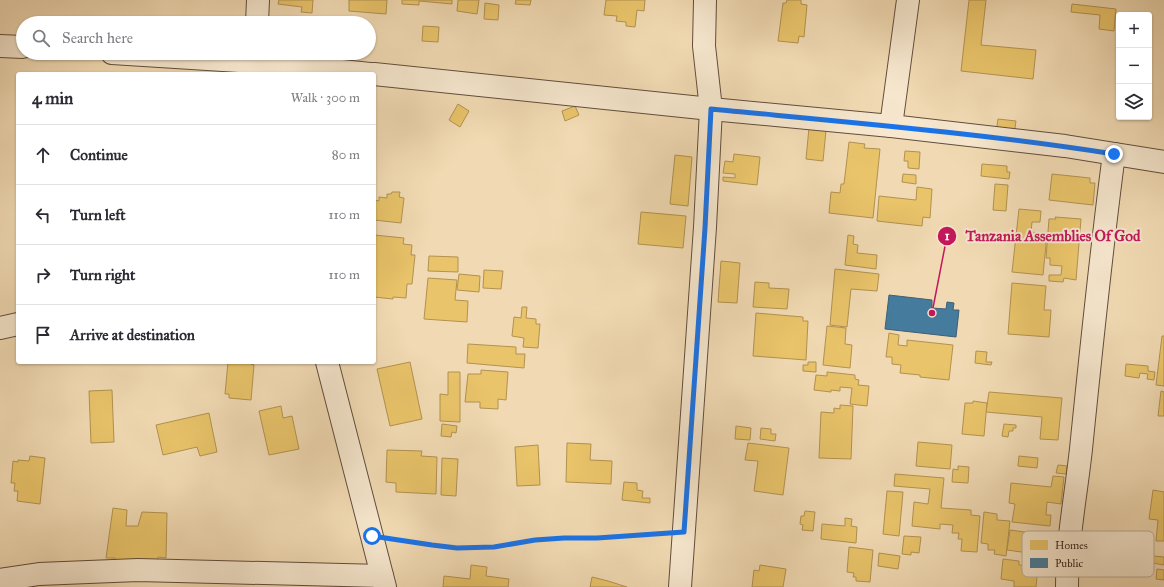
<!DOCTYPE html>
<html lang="en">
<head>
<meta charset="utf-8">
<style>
  :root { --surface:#fff; --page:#f7f7f7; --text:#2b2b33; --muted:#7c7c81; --line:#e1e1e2 }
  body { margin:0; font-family:"IM FELL Great Primer",serif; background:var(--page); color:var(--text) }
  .controls { position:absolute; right:12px; top:12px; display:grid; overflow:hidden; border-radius:4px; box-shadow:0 1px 3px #0004 }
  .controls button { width:36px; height:36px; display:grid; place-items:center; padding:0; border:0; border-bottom:1px solid var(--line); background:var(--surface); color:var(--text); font:20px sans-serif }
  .stop { position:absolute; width:12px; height:12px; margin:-9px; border:3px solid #1a73e8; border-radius:50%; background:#fff }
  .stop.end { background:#1a73e8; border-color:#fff; box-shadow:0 1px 4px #0008 }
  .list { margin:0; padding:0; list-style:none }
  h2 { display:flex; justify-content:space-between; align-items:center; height:52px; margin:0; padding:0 16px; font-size:17px }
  h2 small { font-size:13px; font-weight:400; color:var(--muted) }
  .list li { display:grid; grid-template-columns:26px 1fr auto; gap:12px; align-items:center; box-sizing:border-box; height:60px; padding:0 16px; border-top:1px solid var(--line) }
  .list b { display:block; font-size:15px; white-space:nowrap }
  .list em { font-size:13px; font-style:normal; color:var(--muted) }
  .icon { flex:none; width:22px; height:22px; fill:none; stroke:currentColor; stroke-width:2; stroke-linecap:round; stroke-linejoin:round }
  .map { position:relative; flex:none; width:1164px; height:587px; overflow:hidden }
  .search { position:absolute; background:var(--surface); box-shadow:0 1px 3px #0004; left:16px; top:16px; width:360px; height:44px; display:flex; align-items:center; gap:10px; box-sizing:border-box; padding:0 14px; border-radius:22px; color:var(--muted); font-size:15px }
  .panel { position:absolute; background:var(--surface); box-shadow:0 1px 3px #0004; left:16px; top:72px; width:360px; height:292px; border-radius:4px }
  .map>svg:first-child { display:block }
  .homes { fill:#e9c46a; stroke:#b29250 }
  .public { fill:#457b9d; stroke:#3f5f74 }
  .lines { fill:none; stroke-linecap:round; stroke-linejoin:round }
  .minor-casing { stroke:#614d3c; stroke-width:24 }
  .path { stroke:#311e15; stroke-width:2.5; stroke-dasharray:3 2; stroke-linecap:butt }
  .minor { stroke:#f6e7ce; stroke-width:22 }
  .route { stroke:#1a73e8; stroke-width:5 }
  .key { fill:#f6e7ce; stroke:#bbab96; stroke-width:1 }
  .key-label { font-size:11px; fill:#311e15 }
  .leader { fill:none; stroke:#c2185b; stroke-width:1.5 }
  .callout-dot { fill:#c2185b; stroke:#f6e7ce; stroke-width:1.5 }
  .mark-label { font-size:12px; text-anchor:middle; font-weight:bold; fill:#fff }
  .callout-label { font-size:15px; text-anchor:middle; font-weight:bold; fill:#c2185b; stroke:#f6e7ce; stroke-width:4; stroke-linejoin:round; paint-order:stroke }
</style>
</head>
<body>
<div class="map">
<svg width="1164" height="587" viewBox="0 0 1164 587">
  <rect width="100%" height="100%" fill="#f1dab3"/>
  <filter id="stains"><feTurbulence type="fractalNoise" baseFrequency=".005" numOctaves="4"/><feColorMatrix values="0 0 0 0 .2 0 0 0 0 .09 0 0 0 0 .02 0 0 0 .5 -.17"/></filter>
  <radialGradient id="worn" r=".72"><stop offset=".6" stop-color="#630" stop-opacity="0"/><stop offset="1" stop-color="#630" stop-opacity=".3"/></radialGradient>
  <g class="homes">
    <path d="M279,0H313L312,13L301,12L302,7L278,4Z"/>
    <path d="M349,0H387L386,14L349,11Z"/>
    <path d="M402,0H452V4L419,1V5L402,4Z"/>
    <path d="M458,0H479L477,14L457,11Z"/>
    <path d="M516,0H531L530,5L515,4Z"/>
    <path d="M606,0H645L644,11L637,10L635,27L626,26V22L616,21L617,16L604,15Z"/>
    <path d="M787,0H801V4L807,5L804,37L799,36L798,43L778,41L783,3H786Z"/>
    <path d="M969,0H986L981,45L1036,50L1033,79L961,71Z"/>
    <path d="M485,3L499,5L498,20L484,19Z"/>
    <path d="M1072,4L1116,9L1114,31L1099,29L1100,15L1071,12Z"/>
    <path d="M423,26L439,27L438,42L422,41Z"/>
    <path d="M458,104L469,111L460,127L449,120Z"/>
    <path d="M575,106L579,115L565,121L562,111Z"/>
    <path d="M998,119L1016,121L1014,135L996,133Z"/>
    <path d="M809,128L826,130L823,161L806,159Z"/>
    <path d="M849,142L865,144L864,148L880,149L873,218L829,213L831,192L840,193L841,184H844Z"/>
    <path d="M905,151L920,152L919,169L908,168V161H904Z"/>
    <path d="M734,154L760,157L757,185L723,181V177L735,178V174L723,173L725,161L733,162Z"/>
    <path d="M675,155L692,157L688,206L670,204Z"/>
    <path d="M982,164L1007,166V172H1010L1009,179L981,176Z"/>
    <path d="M903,174L916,175V184L902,182Z"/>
    <path d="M1052,174L1090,178V183H1095L1093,205L1049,200Z"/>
    <path d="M995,184L1008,185L1006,211L993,210Z"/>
    <path d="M917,187L932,189L930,218L923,217L922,226L877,221L879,196L916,200Z"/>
    <path d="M392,192H400L399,197L404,198L401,223L374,220V200L379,201V197L387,198V194H391Z"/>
    <path d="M1019,209L1041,211L1040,222H1032L1031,232L1047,234L1043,275L1012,272Z"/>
    <path d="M641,212L686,216L683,248L638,244Z"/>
    <path d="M1055,217L1081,219L1076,280L1064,278L1063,282L1049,281V275H1061L1062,266L1050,265V258H1046L1049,219H1056Z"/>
    <path d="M374,235L404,238L403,244L412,245L411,255H415L412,284H407L406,298L393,297V299L374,297Z"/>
    <path d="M848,235L854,236L853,244L858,245L857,253L877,255L876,269L845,265Z"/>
    <path d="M429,256L458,257V272L428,271Z"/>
    <path d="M721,261L740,263L737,303L718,302Z"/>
    <path d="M835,269L879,274L877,291L851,289L847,327L830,325Z"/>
    <path d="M484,270L503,271L501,289L483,288Z"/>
    <path d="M459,274L480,276L479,292L457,290Z"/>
    <path d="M428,278L457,280L455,300L468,301L467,322L424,319Z"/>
    <path d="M755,282L769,283V288L789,289L787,309L753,307Z"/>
    <path d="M1012,283L1046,286L1044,310H1051L1049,337L1008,334Z"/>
    <path d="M522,307H527L526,318L536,319V324H540L538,348L523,347L524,338L512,336L514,317L521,318Z"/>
    <path d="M756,313L803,317V321H808L806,360L753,356Z"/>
    <path d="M827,326L846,328L845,344L852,345L850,368L823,365Z"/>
    <path d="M889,333L899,335L898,345L907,346V340L953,345L949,380L920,377V375L900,373L901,365L892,364V357H886Z"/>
    <path d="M1162,336H1164V386L1156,385Z"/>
    <path d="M468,344L516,347V354H525L524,368L467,363Z"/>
    <path d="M976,351L987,352L986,362H992L991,365L975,363Z"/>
    <path d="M228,362H251V364L254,365L251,400L229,398V394H225Z"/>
    <path d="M410,362L422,419L390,426L377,369Z"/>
    <path d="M808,362H816V372L803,371V365H808Z"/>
    <path d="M1126,364L1148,366V371L1155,372L1154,380L1147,379L1148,374L1140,373L1139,378L1125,376Z"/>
    <path d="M481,370L508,372L506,400L498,399V409L480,408V402H465L468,374H481Z"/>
    <path d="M448,372H460V422L440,421V394L448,395Z"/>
    <path d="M827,372L855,375V379L859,380L858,385L869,386L867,406L850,404L852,388L840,387V391L831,390V392L814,390L816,375L827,376Z"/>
    <path d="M112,390L114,442L91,443L89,391Z"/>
    <path d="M1161,391L1164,392V416H1158Z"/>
    <path d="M989,392L1062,398L1058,440L1040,439L1042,417L986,412Z"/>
    <path d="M973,401L987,403L984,436L962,434L965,403H973Z"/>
    <path d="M840,405L853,406L851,459L819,458L821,412L834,413V408L840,409Z"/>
    <path d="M281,406L283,418L292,416L299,449L269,455L259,411Z"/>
    <path d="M209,413L217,452L200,456L197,447L163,455L156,425Z"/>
    <path d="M442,424L457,426L456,433L452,432L451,437L441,436Z"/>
    <path d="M1004,424L1016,425V428H1013V431H1009L1008,437L1002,436Z"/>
    <path d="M736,426L751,428L750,440L735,439Z"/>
    <path d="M761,428L771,429V434H776L775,441L760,439Z"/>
    <path d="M918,442L952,445L950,469L916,466Z"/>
    <path d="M567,443L591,444L590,460L612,461L611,484L566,482Z"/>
    <path d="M748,443L789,448L783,495L754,491L758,461L745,460Z"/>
    <path d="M538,445L540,485L517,486L515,447Z"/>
    <path d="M387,450L422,451L421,456L437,457L436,494L396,492V483L386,482Z"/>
    <path d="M30,456L45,458L40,504L17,501L18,491H14L15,483H11L13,461L18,462V460L29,461Z"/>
    <path d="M1019,456L1038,458L1037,468L1018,466Z"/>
    <path d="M442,458L458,459L456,496L441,495Z"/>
    <path d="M1058,465L1067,466L1066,474L1056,473Z"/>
    <path d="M958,466L969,467L968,483L952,482L953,469L958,470Z"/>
    <path d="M895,474L944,478L941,508L971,510V515L980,516L977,552L961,551L962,539H958L959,533H952L953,525L940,524V529L912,526L914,502L928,504L930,489L894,486Z"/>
    <path d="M1053,476L1064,477L1061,504L1047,502L1046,515H1051L1050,526L1012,522L1015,504L1009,503L1011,483L1051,487Z"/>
    <path d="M624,482L637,483V490L643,491L642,498H650V503L622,500Z"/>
    <path d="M1153,490L1164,492V541H1156L1158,520L1149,519Z"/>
    <path d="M887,491L903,492L899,536L883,534Z"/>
    <path d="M113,508L127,510L126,526H138L142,512L167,513L166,558L158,557L157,566L115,565V558H106Z"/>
    <path d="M805,511L815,512L813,531L802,530L803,525L800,524L801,516H804Z"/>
    <path d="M984,512L997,514V520L1010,521L1006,556L994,554L995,550H988V544L981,543Z"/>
    <path d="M845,518L852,519L851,526L857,527L856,543L821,539L822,524L845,526Z"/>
    <path d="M1010,530L1046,535L1043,555L1007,550Z"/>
    <path d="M904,536L921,537L919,553L911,552V555L902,554Z"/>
    <path d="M849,547L873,550L870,582L856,581V577H853L854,573L847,572Z"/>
    <path d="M879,553L900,556L898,569L878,566Z"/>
    <path d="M1153,556L1164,557V565L1152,563Z"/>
    <path d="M1003,559L1019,561V565L1038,567L1036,587H1014V581L1001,579Z"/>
    <path d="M471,565L487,567L486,576L509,579L508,587H443L444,576L470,579Z"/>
    <path d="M760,565L786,569L783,587H752L754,570L759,571Z"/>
    <path d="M1157,569L1164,570V580L1156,579Z"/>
    <path d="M592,577L608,581L627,587H590Z"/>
  </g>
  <path class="public" d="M889,295L932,300V308L946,309L947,302L954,303L953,310H959L956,337L885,329Z"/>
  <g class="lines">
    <g class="minor-casing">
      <g id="minor">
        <path d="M257,23L258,0"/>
        <path d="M0,46L23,47"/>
        <path d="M112,53L255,62L370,74"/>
        <path d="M374,74L711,109L891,126L1065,146L1164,162"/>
        <path d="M891,126L908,0"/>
        <path d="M0,328L18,324"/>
        <path d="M327,362L385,587"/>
        <path d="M0,580L39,574L138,570L382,576"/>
        <path d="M680,587L705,227L711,109L704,46L705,0"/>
        <path d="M1067,587C1067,540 1076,495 1081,449C1091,350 1101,252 1114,154"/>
      </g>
    </g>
    <path class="path" d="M398,540L457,548L494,547L535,540L564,538H597L660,533"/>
    <use href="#minor" class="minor"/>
  </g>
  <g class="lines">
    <path class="route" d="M372,536L432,545L457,548L494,547L535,540L564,538H597L684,532L705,228L711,109C846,122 980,133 1114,154"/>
  </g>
  <rect x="1022" y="531" width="132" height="46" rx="6" class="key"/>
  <rect x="1030" y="540" width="18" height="10" fill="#e9c46a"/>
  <rect x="1030" y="558" width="18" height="10" fill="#457b9d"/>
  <g class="key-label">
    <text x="1055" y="549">Homes</text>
    <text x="1055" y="567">Public</text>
  </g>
  <path class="leader" d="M932 313L947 236"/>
  <g class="callout-dot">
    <circle cx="932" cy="313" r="4"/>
    <circle cx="947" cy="236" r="10"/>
  </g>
  <g class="mark-label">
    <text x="947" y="240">1</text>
  </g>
  <g class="callout-label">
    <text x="1053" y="241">Tanzania Assemblies Of God</text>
  </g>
  <rect width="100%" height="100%" filter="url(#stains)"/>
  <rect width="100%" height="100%" fill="url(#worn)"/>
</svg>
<div class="controls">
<button>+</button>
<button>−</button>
<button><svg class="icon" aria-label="layers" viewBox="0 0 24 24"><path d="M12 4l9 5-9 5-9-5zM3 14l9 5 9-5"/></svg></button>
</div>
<div class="stop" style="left:372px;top:536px"></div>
<div class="stop end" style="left:1114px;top:154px"></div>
<div class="search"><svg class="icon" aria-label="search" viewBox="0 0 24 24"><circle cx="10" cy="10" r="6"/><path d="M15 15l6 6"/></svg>Search here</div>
<section class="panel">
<h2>4 min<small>Walk · 300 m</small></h2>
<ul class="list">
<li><svg class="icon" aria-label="ahead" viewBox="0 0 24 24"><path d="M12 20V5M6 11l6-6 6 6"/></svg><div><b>Continue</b></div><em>80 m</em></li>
<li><svg class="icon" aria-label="left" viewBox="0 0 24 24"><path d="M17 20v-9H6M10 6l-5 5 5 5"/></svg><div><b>Turn left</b></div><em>110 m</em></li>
<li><svg class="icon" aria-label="right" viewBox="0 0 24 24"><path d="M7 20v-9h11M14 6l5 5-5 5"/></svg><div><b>Turn right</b></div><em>110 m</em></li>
<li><svg class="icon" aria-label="arrive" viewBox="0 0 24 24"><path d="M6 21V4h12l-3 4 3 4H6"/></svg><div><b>Arrive at destination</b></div></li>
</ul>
</section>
</div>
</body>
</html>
